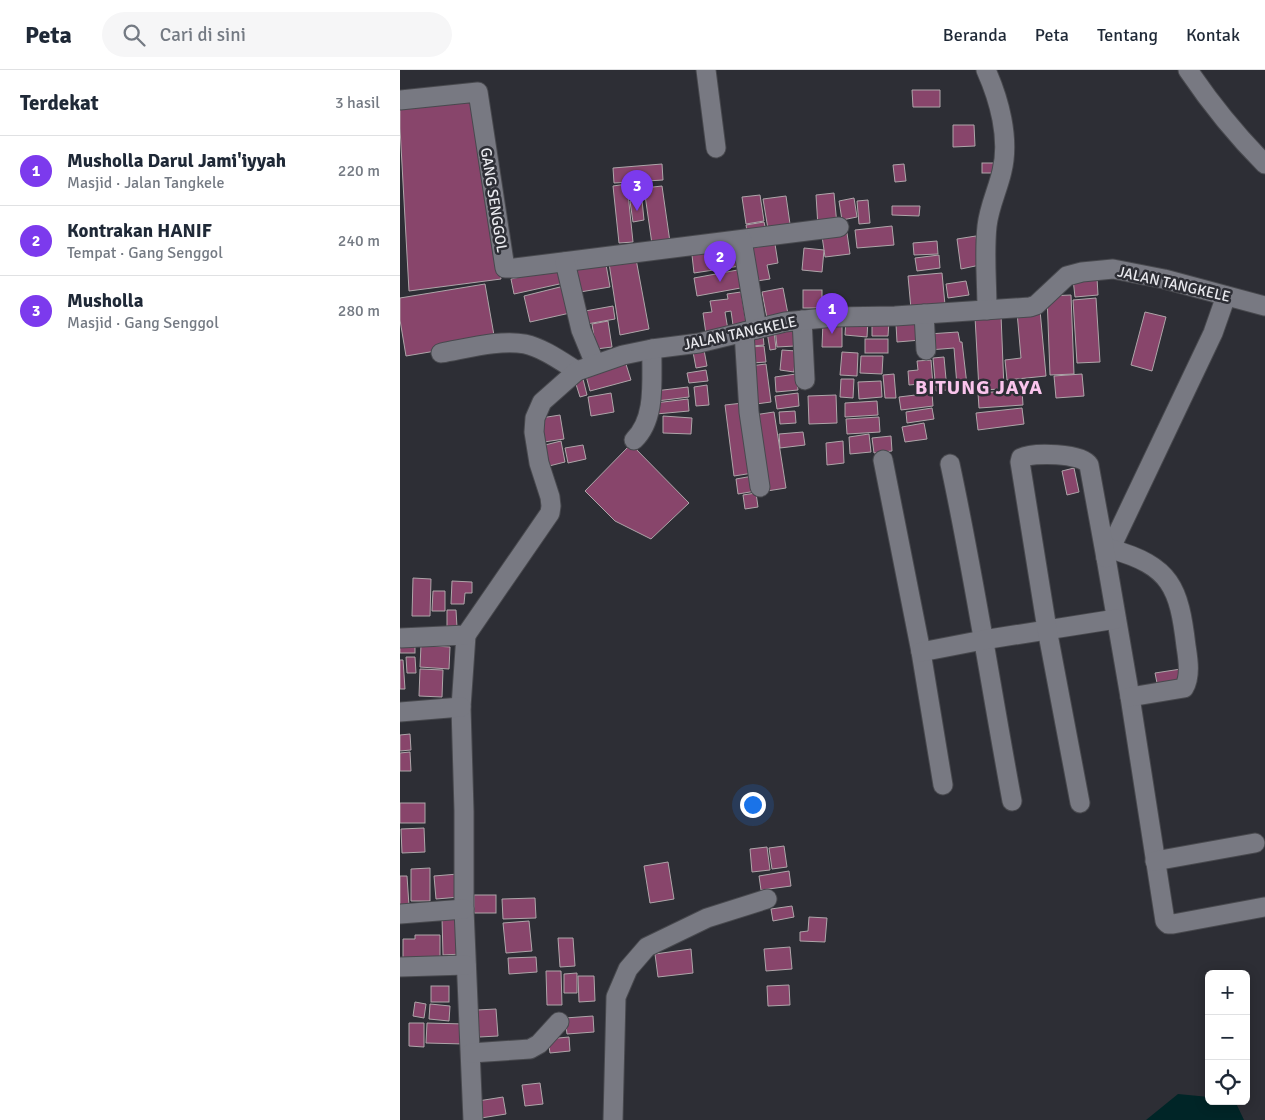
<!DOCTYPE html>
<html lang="id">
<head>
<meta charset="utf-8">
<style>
  :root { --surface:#fff; --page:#f6f6f7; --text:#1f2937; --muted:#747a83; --line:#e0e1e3; --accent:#7c3aed }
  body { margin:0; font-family:Signika,sans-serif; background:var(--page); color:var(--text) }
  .controls { position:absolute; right:15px; bottom:15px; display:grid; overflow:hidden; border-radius:8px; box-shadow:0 2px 12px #0003 }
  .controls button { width:45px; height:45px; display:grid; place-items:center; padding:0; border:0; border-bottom:1px solid var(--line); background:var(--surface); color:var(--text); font:25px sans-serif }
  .you { position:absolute; left:352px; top:734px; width:18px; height:18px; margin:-12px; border:4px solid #fff; border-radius:50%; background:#1a73e8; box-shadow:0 0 0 8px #1a73e833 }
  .badge { display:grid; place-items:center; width:32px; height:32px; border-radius:50%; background:var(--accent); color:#fff; font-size:16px; font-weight:700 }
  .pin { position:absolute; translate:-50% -41px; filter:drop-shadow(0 1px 2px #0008) }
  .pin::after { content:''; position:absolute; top:26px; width:18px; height:15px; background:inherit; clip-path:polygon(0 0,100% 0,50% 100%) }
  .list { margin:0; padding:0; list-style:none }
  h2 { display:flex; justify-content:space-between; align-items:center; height:65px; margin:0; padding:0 20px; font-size:21px }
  h2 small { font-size:16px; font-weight:400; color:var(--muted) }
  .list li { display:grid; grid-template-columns:32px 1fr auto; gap:15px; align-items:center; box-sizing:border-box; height:70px; padding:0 20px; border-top:1px solid var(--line) }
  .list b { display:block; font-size:19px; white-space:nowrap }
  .list p { margin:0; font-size:16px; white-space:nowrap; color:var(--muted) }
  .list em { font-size:16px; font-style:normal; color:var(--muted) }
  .icon { flex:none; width:28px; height:28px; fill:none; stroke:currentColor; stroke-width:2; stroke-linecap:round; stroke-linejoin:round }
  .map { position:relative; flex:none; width:865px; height:1050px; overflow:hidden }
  header { display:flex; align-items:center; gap:30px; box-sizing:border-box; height:70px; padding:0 25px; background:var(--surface); border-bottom:1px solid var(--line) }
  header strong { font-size:24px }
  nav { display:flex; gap:28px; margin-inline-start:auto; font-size:18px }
  .search { width:350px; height:45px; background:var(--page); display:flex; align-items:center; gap:12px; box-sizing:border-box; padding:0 18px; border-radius:28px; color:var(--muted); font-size:19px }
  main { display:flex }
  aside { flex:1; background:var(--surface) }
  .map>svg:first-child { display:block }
  .water { fill:#002527 }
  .building { fill:#88456b; stroke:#aea5a9 }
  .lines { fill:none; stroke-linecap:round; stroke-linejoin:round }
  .minor-casing { stroke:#48494e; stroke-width:21 }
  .minor { stroke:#787982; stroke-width:19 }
  .labels { text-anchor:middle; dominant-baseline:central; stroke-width:5; stroke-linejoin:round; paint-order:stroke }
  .street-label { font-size:15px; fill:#e9e9ee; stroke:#2d2e35 }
  .district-label { font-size:20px; font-weight:bold; letter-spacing:1px; fill:#fac5ed; stroke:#2d2e35 }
</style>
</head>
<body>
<header>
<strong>Peta</strong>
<div class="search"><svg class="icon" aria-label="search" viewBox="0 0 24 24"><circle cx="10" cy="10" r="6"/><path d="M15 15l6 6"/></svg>Cari di sini</div>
<nav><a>Beranda</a><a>Peta</a><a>Tentang</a><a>Kontak</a></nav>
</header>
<main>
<aside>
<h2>Terdekat<small>3 hasil</small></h2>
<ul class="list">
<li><span class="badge">1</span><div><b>Musholla Darul Jami'iyyah</b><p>Masjid · Jalan Tangkele</p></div><em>220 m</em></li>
<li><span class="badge">2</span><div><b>Kontrakan HANIF</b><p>Tempat · Gang Senggol</p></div><em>240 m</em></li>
<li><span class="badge">3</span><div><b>Musholla</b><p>Masjid · Gang Senggol</p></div><em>280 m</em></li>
</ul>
</aside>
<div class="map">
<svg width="865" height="1050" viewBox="0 0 865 1050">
  <rect width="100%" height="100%" fill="#2d2e35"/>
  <path class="water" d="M778,1024L809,1027V1031H835L844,1050H746Z"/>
  <g class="building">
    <path d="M512,20H540V37H513Z"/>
    <path d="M78,22L101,209L9,221L0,58V30Z"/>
    <path d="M553,55H574L575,76L553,77Z"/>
    <rect x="582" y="93" width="13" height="10"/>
    <path d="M262,94L263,110L214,113L213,98Z"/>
    <path d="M504,94L506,111L495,112L493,95Z"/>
    <path d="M227,114L233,172L219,173L213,116Z"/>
    <path d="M262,116L270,172L252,174L244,118Z"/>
    <path d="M434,123L437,155L418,157L416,125Z"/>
    <path d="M360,125L364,151L346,154L342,127Z"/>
    <path d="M386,126L391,161L369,165L363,129Z"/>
    <path d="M454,128L457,147L442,150L439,131Z"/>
    <path d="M242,130L244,150L233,152L230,131Z"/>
    <path d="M468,130L470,153L459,154L457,131Z"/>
    <path d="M492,136H520L519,146L492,145Z"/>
    <path d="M364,152L367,165L348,168L346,155Z"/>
    <path d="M492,156L494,175L457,178L455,160Z"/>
    <path d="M447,163L450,184L425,187L422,166Z"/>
    <path d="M576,166L580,195L561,199L557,169Z"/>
    <path d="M537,171L538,184L514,185L513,173Z"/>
    <path d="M375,174L378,193L367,195L370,209L357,211L351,178Z"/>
    <path d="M338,178L340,196L294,203L292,185Z"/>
    <path d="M404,178L424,180L422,202L402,200Z"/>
    <path d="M539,185L540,198L517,201L515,188Z"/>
    <path d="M205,189L210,217L174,223L170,195Z"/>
    <path d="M236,189L249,259L220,265L209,193Z"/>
    <path d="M161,198L164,213L114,224L111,209Z"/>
    <path d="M343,199L346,217L297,226L294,208Z"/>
    <path d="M542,203L545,235L511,239L508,206Z"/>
    <path d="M697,208L698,225L675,227L673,209Z"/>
    <path d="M566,211L569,225L548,228L546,214Z"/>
    <path d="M85,214L95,271L6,286L0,250V228Z"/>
    <path d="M164,216L170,243L130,252L124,226Z"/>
    <path d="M383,218L388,244L367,248L362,222Z"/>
    <rect x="403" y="220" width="19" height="18"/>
    <path d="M341,222L346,252L333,255L331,241L325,242L328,260L306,264L303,243L312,242L310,231L328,229L327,224Z"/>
    <path d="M671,225L674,304L650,305L647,226Z"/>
    <path d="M696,228L700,292L677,293L673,230Z"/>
    <path d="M213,236L215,249L187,254L185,241Z"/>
    <path d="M640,240L646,306L607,310L605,290L621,288L617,242Z"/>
    <path d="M745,242L766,247L752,301L731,295Z"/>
    <path d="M601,245L604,319L579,320L575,247Z"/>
    <path d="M446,249L468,250L467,267L445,265Z"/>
    <path d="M208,251L212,277L196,279L192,254Z"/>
    <path d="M472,251H489L488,266H472Z"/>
    <path d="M423,252H442V277H422Z"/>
    <path d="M520,252L521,270L497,272L496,254Z"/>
    <path d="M393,256L395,276L377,277L375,258Z"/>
    <path d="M374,261L376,279L370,280L367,262Z"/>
    <path d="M558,262L560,272H562L567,315L557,316L554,278L529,280L528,264Z"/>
    <path d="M363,265L364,275L352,276L351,267Z"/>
    <rect x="465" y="269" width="23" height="14"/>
    <path d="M364,276L366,292L352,293L350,277Z"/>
    <path d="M304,280L307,296L296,298L293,282Z"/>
    <path d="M382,280L396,281L394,302L380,300Z"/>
    <path d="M442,282L458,283L457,306L440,305Z"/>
    <path d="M461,286H483L482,304L460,303Z"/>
    <path d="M544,287L547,320L536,321L533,288Z"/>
    <path d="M531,290L533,316L520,317V314L509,315L508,301L518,300L517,291Z"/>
    <path d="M225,291L231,310L190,321L185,302Z"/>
    <path d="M366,294L371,332L356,334L350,296Z"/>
    <path d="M306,300L308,311L289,313L287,303Z"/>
    <path d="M396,304L398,320L376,322L375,307Z"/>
    <path d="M494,304L496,328H485L483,305Z"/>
    <path d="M682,304L684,326L656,328L654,306Z"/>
    <path d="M183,309L187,325L180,327L175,311Z"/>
    <path d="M441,309H454L453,328L440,327Z"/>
    <path d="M481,311L482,327L459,329L458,312Z"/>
    <path d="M307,315L309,335L296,336L294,317Z"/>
    <path d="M288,317L289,327L257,331L255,321Z"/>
    <path d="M622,320L623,335L579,338L578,323Z"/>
    <path d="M211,323L214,342L191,346L188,327Z"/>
    <path d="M398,323L399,336L377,339L375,326Z"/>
    <path d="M532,323L533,336L501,340L499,327Z"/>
    <path d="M436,325L437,353L409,354L408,326Z"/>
    <path d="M288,329L289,341L256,344L255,333Z"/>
    <path d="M477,331L478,345L445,347V333Z"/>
    <path d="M343,333L353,403L334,406L325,335Z"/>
    <path d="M532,338L534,349L507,353L506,342Z"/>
    <path d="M622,338L624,354L578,360L576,343Z"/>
    <path d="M395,341L396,353L380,354L379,342Z"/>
    <path d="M374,342L386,418L367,421L354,345Z"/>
    <path d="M160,345L164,369L144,372L141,348Z"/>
    <path d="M263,346L292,348L291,364L263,363Z"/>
    <path d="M479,347L480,362L447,364L446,349Z"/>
    <path d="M524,353L527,369L505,372L502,357Z"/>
    <path d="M403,362L405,375L380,378L379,364Z"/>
    <path d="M469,364L471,382L450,384L449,367Z"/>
    <path d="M491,366L492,381L474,383L472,368Z"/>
    <path d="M161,371L165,392L145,397L141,376Z"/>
    <path d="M443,371L444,393L427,395L426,373Z"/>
    <path d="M231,374L289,433L251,469L215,451L185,421Z"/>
    <path d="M183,375L186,389L168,393L165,378Z"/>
    <path d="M674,398L679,422L667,425L662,401Z"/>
    <path d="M353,406L356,421L338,424L336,409Z"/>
    <path d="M356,423L358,437L345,439L343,425Z"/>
    <path d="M13,508L31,509L30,546H12Z"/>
    <path d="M52,511L72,512V523H65L64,534H51Z"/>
    <path d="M33,521H45V541H32Z"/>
    <path d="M47,540H56L57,557H47Z"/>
    <rect x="0" y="571" width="15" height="12"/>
    <path d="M21,575L50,577L49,599L20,597Z"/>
    <path d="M6,587H15L16,603H7Z"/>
    <path d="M0,590H3L5,619H0Z"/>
    <path d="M20,599L43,600L42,627L19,626Z"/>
    <path d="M781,599L784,614L758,618L755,603Z"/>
    <path d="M10,664L11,680L0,681V665Z"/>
    <path d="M10,682L11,701H0V683Z"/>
    <rect x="0" y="733" width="25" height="20"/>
    <path d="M24,758L25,782L2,783L1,759Z"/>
    <path d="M384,776L387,797L372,799L369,778Z"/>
    <path d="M367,777L370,800L352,802L350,779Z"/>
    <path d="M268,792L274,829L250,833L244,796Z"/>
    <path d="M30,798V831H11V799Z"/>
    <path d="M389,801L391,816L361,820L359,806Z"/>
    <path d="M58,804L60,827L36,829L34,806Z"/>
    <path d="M0,806H7L9,836L0,837Z"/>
    <rect x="74" y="825" width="22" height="18"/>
    <path d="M135,828L136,848L103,849L102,829Z"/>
    <path d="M392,836L394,847L373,851L371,839Z"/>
    <path d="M409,847L427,848L425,872L400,871V862L408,861Z"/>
    <path d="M42,848H62L63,884L43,885Z"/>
    <path d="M129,851L132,881L106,883L103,853Z"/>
    <path d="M15,865H40V889L3,890V869H15Z"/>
    <path d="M158,868H173L175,896L160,897Z"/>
    <path d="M390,877L392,899L366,901L364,879Z"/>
    <path d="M291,879L293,903L258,907L255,884Z"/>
    <path d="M136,887L137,902L109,904L108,888Z"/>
    <path d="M146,901H161L162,935H147Z"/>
    <path d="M177,903V923H164V904Z"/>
    <path d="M178,906H194L195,931L179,932Z"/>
    <path d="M389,915L390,935L368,936L367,916Z"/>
    <rect x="31" y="916" width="18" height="16"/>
    <path d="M15,932L26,934L24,948L13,946Z"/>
    <path d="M30,934L50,936L49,951L29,949Z"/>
    <path d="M96,939L98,966L79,967L77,940Z"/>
    <path d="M193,946L194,962L167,964L165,948Z"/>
    <path d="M9,953H24V977L9,976Z"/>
    <path d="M27,953L65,954L64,974L26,973Z"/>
    <path d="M169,967L170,981L150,983L148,969Z"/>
    <path d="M140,1013L143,1034L125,1036L122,1015Z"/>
    <path d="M103,1027L106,1044L81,1048L78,1031Z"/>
  </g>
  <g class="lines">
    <g class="minor-casing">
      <g id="minor">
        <path d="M306,0L316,78"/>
        <path d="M586,0C599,29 610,68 602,101C598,119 589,137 587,156C584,184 587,212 587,240"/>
        <path d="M788,0C811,34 836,65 865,94"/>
        <path d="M0,30L78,22L105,198H115L439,157"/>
        <path d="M342,170L357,259"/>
        <path d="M165,192L181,260L195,294"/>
        <path d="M826,226L813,263L706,488L730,627L765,851L768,854H773L864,837"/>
        <path d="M524,244L526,280"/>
        <path d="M402,250L405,310"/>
        <path d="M344,262L349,342L360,417"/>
        <path d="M41,283C65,279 100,269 125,274C143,278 161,291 177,301"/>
        <path d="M234,370C257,348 251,308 252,279"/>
        <path d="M483,390L521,582L543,715"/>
        <path d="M550,394C574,505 591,618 612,731"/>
        <path d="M711,479C771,496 779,517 786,576C788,589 791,606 784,618L730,627"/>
        <path d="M66,565L61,637L64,741V839L73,1050"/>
        <path d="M0,568L66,565L150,443L151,436L150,427L139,393L134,362L135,348L142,332L177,301L223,285L252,279L299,273L385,252L434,247L495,246L630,237L636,235L667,206L682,202L713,199L764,209L865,236"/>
        <path d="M521,582L583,570L716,549"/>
        <path d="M0,642L61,637"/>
        <path d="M680,733L647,559L620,392L621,388C633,382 682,383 689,395L706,488"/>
        <path d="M755,791L855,773"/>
        <path d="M0,844L64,839"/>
        <path d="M0,897L66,895"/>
        <path d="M71,983L130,979L139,974L159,952"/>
        <path d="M213,1050L216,927L228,899L247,877L307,848L367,829"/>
      </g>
    </g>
    <use href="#minor" class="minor"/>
  </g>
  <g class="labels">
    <g class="street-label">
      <text transform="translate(94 130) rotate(81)">GANG SENGGOL</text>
      <text transform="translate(774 214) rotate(13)">JALAN TANGKELE</text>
      <text transform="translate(340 263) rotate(-12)">JALAN TANGKELE</text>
    </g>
    <g class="district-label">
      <text x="579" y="317">BITUNG JAYA</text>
    </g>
  </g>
</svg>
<div class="controls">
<button>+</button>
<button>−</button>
<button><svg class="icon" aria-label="locate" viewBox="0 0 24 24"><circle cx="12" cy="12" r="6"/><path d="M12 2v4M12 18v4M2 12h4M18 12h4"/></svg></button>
</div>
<div class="you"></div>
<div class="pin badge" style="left:432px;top:264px">1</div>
<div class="pin badge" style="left:320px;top:212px">2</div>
<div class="pin badge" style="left:237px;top:141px">3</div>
</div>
</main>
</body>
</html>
